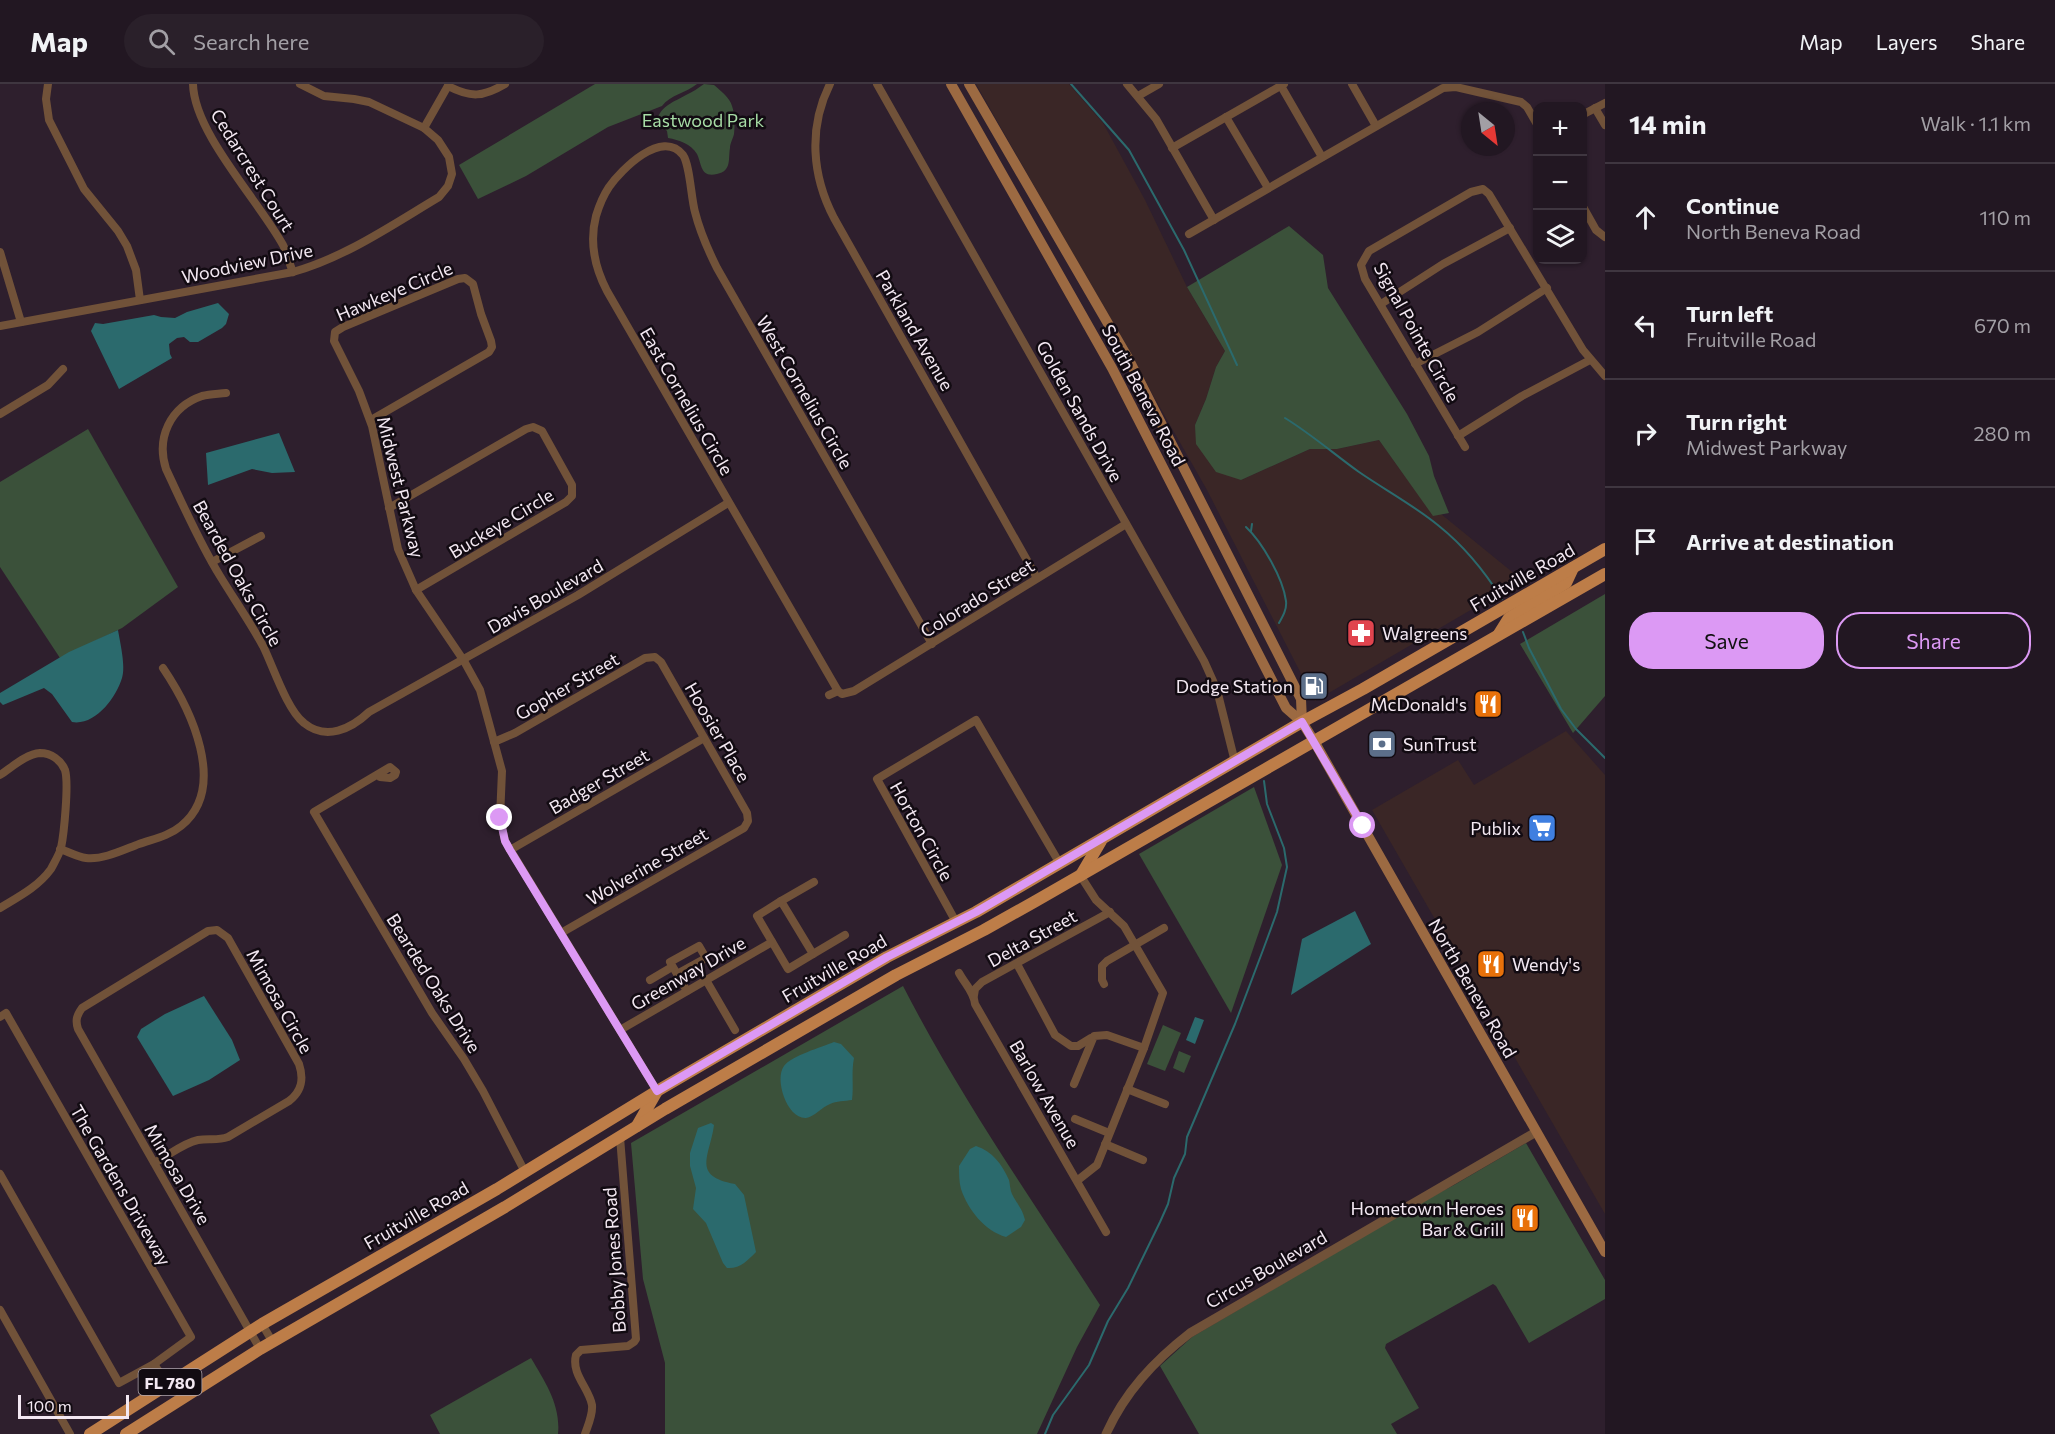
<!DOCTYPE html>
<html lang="en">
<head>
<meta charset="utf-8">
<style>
  :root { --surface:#221722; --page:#2a202a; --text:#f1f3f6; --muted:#a29fa5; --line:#3f3640; --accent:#dc99f4 }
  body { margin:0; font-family:Commissioner,sans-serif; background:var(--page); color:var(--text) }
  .controls { position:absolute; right:18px; top:18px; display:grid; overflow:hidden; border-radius:12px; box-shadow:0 2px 4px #0004 }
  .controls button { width:54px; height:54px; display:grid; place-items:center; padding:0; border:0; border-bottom:2px solid var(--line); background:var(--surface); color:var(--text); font:30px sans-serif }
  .compass { position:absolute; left:1461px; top:18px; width:54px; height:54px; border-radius:50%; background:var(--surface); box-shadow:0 2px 4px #0004; rotate:150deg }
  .scale { position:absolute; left:18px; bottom:15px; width:111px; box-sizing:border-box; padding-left:6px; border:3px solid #f3e8f2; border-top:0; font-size:16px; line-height:21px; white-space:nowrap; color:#f3e8f2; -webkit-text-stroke:4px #120b12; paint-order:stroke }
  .stop { position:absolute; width:18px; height:18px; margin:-14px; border:4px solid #dc99f4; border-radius:50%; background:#fff }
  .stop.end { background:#dc99f4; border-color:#fff; box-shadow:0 2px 6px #0008 }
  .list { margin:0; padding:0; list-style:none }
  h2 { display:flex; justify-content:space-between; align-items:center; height:78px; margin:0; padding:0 24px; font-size:26px }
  h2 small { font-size:20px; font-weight:400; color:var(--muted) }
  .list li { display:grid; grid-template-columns:39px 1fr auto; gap:18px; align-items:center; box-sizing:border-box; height:108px; padding:0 24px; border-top:2px solid var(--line) }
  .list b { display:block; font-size:22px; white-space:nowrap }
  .list p { margin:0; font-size:20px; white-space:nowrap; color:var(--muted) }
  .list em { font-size:20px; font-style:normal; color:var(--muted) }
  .actions { display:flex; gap:12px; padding:18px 24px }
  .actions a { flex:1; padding:14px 0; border:2px solid var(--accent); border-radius:24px; text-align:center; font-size:21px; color:var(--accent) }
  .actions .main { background:var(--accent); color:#111 }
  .icon { flex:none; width:33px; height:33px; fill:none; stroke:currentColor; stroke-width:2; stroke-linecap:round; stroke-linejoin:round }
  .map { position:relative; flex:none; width:1605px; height:1350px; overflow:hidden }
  header { display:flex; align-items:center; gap:36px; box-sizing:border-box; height:84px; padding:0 30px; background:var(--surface); border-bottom:2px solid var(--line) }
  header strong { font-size:28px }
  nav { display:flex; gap:33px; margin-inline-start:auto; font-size:21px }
  .search { width:420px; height:54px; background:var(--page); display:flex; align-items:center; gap:15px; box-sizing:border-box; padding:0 21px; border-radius:33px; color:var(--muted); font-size:22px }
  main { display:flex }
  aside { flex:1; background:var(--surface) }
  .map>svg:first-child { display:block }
  .commercial { fill:#3a2626 }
  .green { fill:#3b513a }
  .water { fill:#2b6a6d }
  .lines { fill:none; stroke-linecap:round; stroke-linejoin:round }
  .stream { stroke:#2b6a6d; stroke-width:2 }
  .minor { stroke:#715239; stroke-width:8 }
  .tertiary { stroke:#715239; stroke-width:9 }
  .secondary { stroke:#9c6a42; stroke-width:10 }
  .primary { stroke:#bd7d48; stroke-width:12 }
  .route { stroke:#dc99f4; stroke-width:8 }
  .labels { text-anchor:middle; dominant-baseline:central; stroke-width:5; stroke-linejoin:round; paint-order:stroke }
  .shield { fill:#120b12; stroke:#b0a6af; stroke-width:1.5 }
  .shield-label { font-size:16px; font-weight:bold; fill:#f3e8f2 }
  .park-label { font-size:18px; fill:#a7dda6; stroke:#120b12 }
  .street-label { font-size:18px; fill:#f3e8f2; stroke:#120b12 }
  .poi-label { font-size:18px; fill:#f3e8f2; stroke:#120b12; text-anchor:end }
</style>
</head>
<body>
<header>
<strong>Map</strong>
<div class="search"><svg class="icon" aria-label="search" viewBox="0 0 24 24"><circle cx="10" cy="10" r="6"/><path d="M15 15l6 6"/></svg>Search here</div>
<nav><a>Map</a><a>Layers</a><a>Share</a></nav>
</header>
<main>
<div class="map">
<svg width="1605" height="1350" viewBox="0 0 1605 1350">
  <rect width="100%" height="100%" fill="#2e1f2d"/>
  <g class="commercial">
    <path d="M976,0H1069L1103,39L1145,116L1187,203L1225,267L1216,283L1206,315L1195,341L1241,396L1310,365H1337L1379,356L1433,431L1441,430L1522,496L1315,617L1207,406Z"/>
    <path d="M1566,647L1605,691V1130L1372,726L1458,676L1474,701Z"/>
  </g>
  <g class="green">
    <path d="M595,0H697C686,9 670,11 662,22L608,43L526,92L478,115L459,81Z"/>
    <path d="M704,0L714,1C721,7 730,14 732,22C735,30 735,42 734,50C733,55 730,59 730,64C728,75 732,87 717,90C700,94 702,80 697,70C691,60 679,56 668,54L667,47L657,37C660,22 674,18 686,11C693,8 698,4 704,0Z"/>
    <path d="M1289,142L1323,171L1328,204L1407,330L1429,372L1434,392L1449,429L1433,432L1379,356L1337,365H1310L1241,396L1216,388L1196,360L1195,341L1206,315L1216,283L1225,267L1187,203Z"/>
    <path d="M88,345L178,503L122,544L60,574L0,483V398Z"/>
    <path d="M1605,510V612L1573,649L1520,560Z"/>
    <path d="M1254,703L1282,781L1231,929L1139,770Z"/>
    <path d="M903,902C960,1013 1032,1116 1100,1221L1077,1263L1037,1350H665V1279L643,1195L631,1059Z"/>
    <path d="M1163,941L1181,949L1165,987L1147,980Z"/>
    <path d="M1179,967L1191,972L1184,989L1173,984Z"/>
    <path d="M1526,1059L1605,1196V1215L1529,1259L1496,1202L1493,1200L1386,1260L1385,1264L1419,1324L1391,1340L1397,1350H1199L1160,1282L1192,1253L1420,1119L1454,1101Z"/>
    <path d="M531,1274C545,1298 561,1321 558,1350H440L430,1331Z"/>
  </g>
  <g class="water">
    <path d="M218,219L229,230L226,240L222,244L198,258H190L184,253L177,254L169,260L170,270L172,274L119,305L91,247L95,239L103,240L154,231L161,233L175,234L187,228Z"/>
    <path d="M279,349L295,388L272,389L252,385L208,401L206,369Z"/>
    <path d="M118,546C120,558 126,583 122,594C116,614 95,642 72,638L52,610L44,604L3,621L0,618V609L69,568Z"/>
    <path d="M1355,827L1371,860L1291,911L1302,855Z"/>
    <path d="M204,912L232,956L240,976L209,996L173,1012L137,953L141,945L165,930Z"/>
    <path d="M1195,933L1204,936L1195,960L1186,956Z"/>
    <path d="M834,958L841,960L854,974C851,989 854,1002 852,1016C845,1017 836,1017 830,1020C822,1023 814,1033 806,1034C787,1035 774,995 784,982C791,972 822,963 834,958Z"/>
    <path d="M711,1039L714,1041C710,1072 691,1092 735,1100L744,1111L756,1168C747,1177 740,1185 727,1184L723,1179L706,1139L693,1125L696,1104L690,1082V1069L698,1044Z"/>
    <path d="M976,1062C992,1067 1002,1080 1009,1096C1010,1100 1010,1106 1012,1110C1017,1120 1022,1124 1025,1136L1021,1143L1006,1153C985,1147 968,1126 961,1105C959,1098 959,1089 959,1082L970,1065Z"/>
  </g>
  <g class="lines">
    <g class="stream">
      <path d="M1071,0L1129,66L1184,166L1237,281"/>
      <path d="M1285,334C1311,350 1334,370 1359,388C1385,406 1415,422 1439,442C1464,462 1485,488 1502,515"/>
      <path d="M1246,443C1262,458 1283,494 1286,517C1287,525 1283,532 1279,539"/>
      <path d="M1251,447L1252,440"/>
      <path d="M1523,548L1529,564L1561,625L1576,645L1605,674"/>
      <path d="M1045,1350L1053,1331L1089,1281L1108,1237L1128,1204L1160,1138L1168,1120L1174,1094L1185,1070L1187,1053L1235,940L1263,866L1277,828L1287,783L1284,764L1267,720L1264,697"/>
    </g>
    <g class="minor">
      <path d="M48,0L46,15L49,36L84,105L118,147L127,162L136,186L140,216"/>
      <path d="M193,0C194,49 259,117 283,161C287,169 289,179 293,188"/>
      <path d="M830,0C808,44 812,92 834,134L1037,494"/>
      <path d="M877,0L1204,577L1217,606L1235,678"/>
      <path d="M1127,0L1156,35L1214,136"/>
      <path d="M1352,0L1376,42"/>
      <path d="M448,2C471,14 483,13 505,0"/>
      <path d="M1281,2L1322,73"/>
      <path d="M1138,12L1159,0"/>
      <path d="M1595,24L1605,41"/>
      <path d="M1582,31L1605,19"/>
      <path d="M1226,33L1268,104"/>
      <path d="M424,44L449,0"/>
      <path d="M1172,64L1284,0"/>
      <path d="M1582,121L1596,146L1605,153"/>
      <path d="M1189,150L1443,4L1456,3L1521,18L1527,23L1538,42"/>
      <path d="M0,168L21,238"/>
      <path d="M1381,220L1443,180L1510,144"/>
      <path d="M0,242L293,188C346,173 392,141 439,113L448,102L452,90L449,73L438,56L424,44L369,18L354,15L324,12L300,0"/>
      <path d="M1415,280L1478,248L1547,204"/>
      <path d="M226,309C218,310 210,310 202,312C170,323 156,354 166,385C183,421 199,458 220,492C234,515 250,538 263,562C273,582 287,626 304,639C326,657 351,645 369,628L578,511L728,419"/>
      <path d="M0,330L48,301L63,285"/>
      <path d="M371,336L489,268L492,263L491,257L481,230L473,200L465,194L458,195L343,243L335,248L334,257L359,307L372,342L398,465L416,506L464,577L480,606L502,687L500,734L505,757L657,1007"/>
      <path d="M1458,352L1522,312L1590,276"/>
      <path d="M1465,363L1365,195L1361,181L1369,167L1471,108L1483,105L1489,110L1583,266L1605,292"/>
      <path d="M389,424L526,345L533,343L542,347L572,401V412L566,418L416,506"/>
      <path d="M212,478L261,452"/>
      <path d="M932,560L717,184C708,166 700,148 695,128C691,114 690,81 683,71C662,44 621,86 609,103C603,112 599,122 596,132C589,159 595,184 607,207L838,607L842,610L854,607L1126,440"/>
      <path d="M829,611L838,607"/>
      <path d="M494,658L515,649L645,574L655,573L661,578L747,729L748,737L744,744L561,849"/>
      <path d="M379,690L380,693L390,694L395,691L396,688L390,683L314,728L432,929L464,975L483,1007L525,1088"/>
      <path d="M0,691C11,684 26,670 40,669C51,669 61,676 65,686C69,699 64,750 61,764C59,771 54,779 51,785C38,803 18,813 0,824"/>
      <path d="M60,765C69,768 78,773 86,774C103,776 123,766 139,760C153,755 169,752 181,742C229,703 190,624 163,584"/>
      <path d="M510,766L704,654"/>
      <path d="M781,817L813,870L788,885L757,832Z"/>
      <path d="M781,817L814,798"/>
      <path d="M956,838L877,695L976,636L1060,780"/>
      <path d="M813,870L845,851"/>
      <path d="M1017,880L1055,951L1071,962H1078L1091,954"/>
      <path d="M959,889C965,900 974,908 975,920L1106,1148"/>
      <path d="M677,890L706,874L699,862L670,878L687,907"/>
      <path d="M650,896L672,883"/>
      <path d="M706,896L735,946"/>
      <path d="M1104,900L1102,896V882L1107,877L1164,844"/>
      <path d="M974,911L975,905L982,898L1110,828"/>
      <path d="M0,933L6,929L191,1253L154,1280L119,1299L0,1090"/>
      <path d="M620,946L772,858"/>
      <path d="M1074,1000L1094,952L1107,951L1144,964"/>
      <path d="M1127,1005L1165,1020"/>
      <path d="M1075,1035L1109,1049"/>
      <path d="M1105,1060L1143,1076"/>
      <path d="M154,1079C168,1072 183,1059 198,1056C209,1054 217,1057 228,1053L289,1017C302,1007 304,995 299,980L228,854L217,846L208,847L82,924C77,931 75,936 78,945L260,1265"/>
      <path d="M1078,1096L1097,1081L1144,964L1163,909L1124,842L1096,816L1080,791"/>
      <path d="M0,1226L70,1350"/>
      <path d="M262,1240L272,1257"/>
      <path d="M154,1280L167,1300"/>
      <path d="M585,1350C588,1341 593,1331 592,1321C589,1304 571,1290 576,1271L581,1266L628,1262L634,1258L636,1255L620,1053"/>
    </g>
    <path class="tertiary" d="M1106,1350C1125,1308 1154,1277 1190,1249L1536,1048"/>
    <g class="secondary">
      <path d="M951,0L1112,284L1286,624L1302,638L1314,657L1605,1168"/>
      <path d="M969,0L1128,274L1301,615L1302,638"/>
    </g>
    <g class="primary">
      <path d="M1499,550L1509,534L1566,499L1573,484"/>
      <path d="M1081,791L1101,757"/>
      <path d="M637,1042L657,1007"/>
      <path d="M90,1350L262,1240L497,1105L657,1007L887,873L976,828L1302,638L1363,605L1605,465"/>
      <path d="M126,1350L260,1265L505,1123L665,1025L896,891L984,846L1034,818L1605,490"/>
    </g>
  </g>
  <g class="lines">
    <path class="route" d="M500,734L505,757L510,766L657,1007L887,873L976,828L1302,638L1363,742"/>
  </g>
  <defs>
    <g id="pharmacy-square" transform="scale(1.5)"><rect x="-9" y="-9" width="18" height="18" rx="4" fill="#e0444e" stroke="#120b12"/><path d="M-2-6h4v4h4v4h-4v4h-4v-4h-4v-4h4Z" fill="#fff"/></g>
    <g id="fuel-square" transform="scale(1.5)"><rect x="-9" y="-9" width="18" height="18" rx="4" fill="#5c6f8a" stroke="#120b12"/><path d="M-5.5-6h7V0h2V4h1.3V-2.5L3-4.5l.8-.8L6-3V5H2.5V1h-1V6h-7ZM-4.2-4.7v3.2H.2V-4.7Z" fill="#fff"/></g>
    <g id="restaurant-square" transform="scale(1.5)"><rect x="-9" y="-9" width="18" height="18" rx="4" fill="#e8710a" stroke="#120b12"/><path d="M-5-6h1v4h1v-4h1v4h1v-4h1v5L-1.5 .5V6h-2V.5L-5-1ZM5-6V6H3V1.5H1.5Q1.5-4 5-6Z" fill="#fff"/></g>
    <g id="bank-square" transform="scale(1.5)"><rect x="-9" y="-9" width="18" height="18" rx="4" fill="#5c6f8a" stroke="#120b12"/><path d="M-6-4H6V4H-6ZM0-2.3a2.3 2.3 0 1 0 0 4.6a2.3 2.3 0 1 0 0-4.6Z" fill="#fff"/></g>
    <g id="supermarket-square" transform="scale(1.5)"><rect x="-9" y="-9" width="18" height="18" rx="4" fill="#3f7fe0" stroke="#120b12"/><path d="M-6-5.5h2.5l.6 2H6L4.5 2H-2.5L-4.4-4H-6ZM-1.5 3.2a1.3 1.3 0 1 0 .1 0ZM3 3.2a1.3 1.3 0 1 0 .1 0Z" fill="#fff"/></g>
  </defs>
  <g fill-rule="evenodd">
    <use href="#pharmacy-square" x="1361" y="549"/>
    <use href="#fuel-square" x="1314" y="602"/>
    <use href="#restaurant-square" x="1488" y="620"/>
    <use href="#bank-square" x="1382" y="660"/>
    <use href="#supermarket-square" x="1542" y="744"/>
    <use href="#restaurant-square" x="1491" y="880"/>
    <use href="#restaurant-square" x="1525" y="1134"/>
  </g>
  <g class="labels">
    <rect class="shield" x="138.5" y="1285" width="63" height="26" rx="4.5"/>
    <g class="shield-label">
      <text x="170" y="1298">FL 780</text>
    </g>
    <g class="park-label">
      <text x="703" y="36">Eastwood Park</text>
    </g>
    <g class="street-label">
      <text transform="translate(253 86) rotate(58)">Cedarcrest Court</text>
      <text transform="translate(247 179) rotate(-12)">Woodview Drive</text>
      <text transform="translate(394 207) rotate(-23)">Hawkeye Circle</text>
      <text transform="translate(915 246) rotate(60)">Parkland Avenue</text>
      <text transform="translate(1417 248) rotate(61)">Signal Pointe Circle</text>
      <text transform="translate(805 308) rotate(60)">West Cornelius Circle</text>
      <text transform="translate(1144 311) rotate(62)">South Beneva Road</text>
      <text transform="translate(687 317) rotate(60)">East Cornelius Circle</text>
      <text transform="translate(1080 327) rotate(61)">Golden Sands Drive</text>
      <text transform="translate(401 403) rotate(76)">Midwest Parkway</text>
      <text transform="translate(501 439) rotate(-31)">Buckeye Circle</text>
      <text transform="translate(238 489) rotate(61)">Bearded Oaks Circle</text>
      <text transform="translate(1522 493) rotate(-30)">Fruitville Road</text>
      <text transform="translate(545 512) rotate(-30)">Davis Boulevard</text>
      <text transform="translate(977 514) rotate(-32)">Colorado Street</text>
      <text transform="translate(567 602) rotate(-30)">Gopher Street</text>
      <text transform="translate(718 648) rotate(60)">Hoosier Place</text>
      <text transform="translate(599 697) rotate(-30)">Badger Street</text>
      <text transform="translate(922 747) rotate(61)">Horton Circle</text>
      <text transform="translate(647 782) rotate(-30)">Wolverine Street</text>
      <text transform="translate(1032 854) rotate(-29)">Delta Street</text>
      <text transform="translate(834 884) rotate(-30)">Fruitville Road</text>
      <text transform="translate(688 889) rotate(-30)">Greenway Drive</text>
      <text transform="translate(434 899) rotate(58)">Bearded Oaks Drive</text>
      <text transform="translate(1473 904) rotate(60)">North Beneva Road</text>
      <text transform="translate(280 917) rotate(61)">Mimosa Circle</text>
      <text transform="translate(1045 1010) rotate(60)">Barlow Avenue</text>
      <text transform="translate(178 1090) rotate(60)">Mimosa Drive</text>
      <text transform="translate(121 1101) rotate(60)">The Gardens Driveway</text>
      <text transform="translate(416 1131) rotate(-30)">Fruitville Road</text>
      <text transform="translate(614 1176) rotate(-94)">Bobby Jones Road</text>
      <text transform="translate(1266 1185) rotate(-30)">Circus Boulevard</text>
    </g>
    <g class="poi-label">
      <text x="1382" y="549" text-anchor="start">Walgreens</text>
      <text x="1293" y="602">Dodge Station</text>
      <text x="1467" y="620">McDonald's</text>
      <text x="1403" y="660" text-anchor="start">SunTrust</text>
      <text x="1521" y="744">Publix</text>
      <text x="1512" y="880" text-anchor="start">Wendy's</text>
      <text x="1504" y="1124">Hometown Heroes<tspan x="1504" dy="21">Bar &amp; Grill</tspan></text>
    </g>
  </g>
</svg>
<div class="controls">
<button>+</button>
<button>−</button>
<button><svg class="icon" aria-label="layers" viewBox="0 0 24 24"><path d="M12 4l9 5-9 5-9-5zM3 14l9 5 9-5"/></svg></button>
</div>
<svg class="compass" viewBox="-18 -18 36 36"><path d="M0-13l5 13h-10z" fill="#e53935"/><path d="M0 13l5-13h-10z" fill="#a29fa5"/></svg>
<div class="scale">100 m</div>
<div class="stop" style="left:1363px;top:742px"></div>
<div class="stop end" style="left:500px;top:734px"></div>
</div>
<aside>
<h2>14 min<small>Walk · 1.1 km</small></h2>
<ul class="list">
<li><svg class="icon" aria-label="ahead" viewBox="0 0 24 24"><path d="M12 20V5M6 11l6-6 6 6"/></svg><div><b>Continue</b><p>North Beneva Road</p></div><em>110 m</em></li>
<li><svg class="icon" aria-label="left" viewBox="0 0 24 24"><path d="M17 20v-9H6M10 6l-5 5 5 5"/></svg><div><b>Turn left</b><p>Fruitville Road</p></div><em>670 m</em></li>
<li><svg class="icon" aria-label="right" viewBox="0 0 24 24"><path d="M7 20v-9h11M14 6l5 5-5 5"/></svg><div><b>Turn right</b><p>Midwest Parkway</p></div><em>280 m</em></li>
<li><svg class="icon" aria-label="arrive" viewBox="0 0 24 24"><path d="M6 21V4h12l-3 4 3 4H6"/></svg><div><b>Arrive at destination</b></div></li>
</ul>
<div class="actions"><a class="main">Save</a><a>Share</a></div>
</aside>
</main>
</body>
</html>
